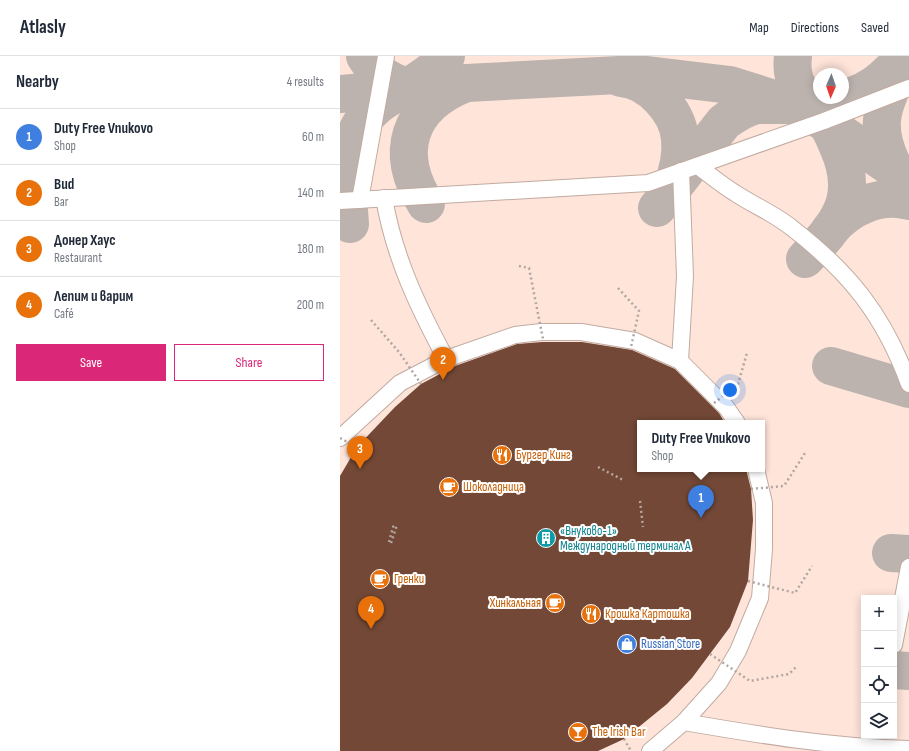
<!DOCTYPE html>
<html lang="en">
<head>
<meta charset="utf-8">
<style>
  :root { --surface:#fff; --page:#f6f6f7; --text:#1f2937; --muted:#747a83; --line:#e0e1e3; --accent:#db2777 }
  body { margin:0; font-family:"Sofia Sans Condensed",sans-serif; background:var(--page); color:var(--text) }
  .controls { position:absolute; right:12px; bottom:12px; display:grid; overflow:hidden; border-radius:0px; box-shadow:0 2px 10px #0003 }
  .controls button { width:36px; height:36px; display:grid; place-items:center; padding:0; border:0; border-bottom:1px solid var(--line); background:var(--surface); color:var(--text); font:20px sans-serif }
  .compass { position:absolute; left:473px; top:12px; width:36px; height:36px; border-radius:50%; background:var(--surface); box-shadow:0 2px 10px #0003; rotate:182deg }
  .you { position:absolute; left:390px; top:334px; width:14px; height:14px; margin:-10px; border:3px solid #fff; border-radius:50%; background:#1a73e8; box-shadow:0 0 0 6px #1a73e833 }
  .badge { display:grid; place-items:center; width:26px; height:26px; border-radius:50%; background:var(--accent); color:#fff; font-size:13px; font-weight:700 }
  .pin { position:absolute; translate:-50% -33px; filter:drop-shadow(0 1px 2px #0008) }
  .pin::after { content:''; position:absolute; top:21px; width:14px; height:12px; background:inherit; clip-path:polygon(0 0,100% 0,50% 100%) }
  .popup { position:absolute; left:297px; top:364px; width:128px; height:52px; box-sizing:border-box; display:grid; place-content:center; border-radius:0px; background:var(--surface); filter:drop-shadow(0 1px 3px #0005); font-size:13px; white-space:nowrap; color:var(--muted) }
  .popup b { font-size:15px; color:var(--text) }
  .popup::after { content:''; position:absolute; left:50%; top:100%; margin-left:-8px; border:8px solid transparent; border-top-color:var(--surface) }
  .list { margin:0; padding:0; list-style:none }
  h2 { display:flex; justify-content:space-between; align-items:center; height:52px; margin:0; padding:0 16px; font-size:17px }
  h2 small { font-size:13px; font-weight:400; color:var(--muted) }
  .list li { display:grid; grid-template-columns:26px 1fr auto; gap:12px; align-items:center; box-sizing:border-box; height:56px; padding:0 16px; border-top:1px solid var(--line) }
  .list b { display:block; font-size:15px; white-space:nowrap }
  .list p { margin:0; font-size:13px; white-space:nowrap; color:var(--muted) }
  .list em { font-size:13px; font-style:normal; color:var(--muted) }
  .actions { display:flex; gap:8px; padding:12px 16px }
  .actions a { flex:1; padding:9px 0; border:1px solid var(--accent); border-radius:0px; text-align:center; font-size:14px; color:var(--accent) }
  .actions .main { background:var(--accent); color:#fff }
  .icon { flex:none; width:22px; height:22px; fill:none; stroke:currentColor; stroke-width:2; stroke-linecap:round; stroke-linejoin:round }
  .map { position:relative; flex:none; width:569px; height:695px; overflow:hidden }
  header { display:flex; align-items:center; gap:24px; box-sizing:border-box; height:56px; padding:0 20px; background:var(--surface); border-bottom:1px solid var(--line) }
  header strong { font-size:19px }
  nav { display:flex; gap:22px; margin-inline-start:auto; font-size:14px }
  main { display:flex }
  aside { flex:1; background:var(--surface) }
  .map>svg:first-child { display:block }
  .built { fill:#fee4d9; fill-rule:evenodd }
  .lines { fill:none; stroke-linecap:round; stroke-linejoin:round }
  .taxiway { stroke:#bcb2ae; stroke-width:38 }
  .building { fill:#734836 }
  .minor-casing { stroke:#c2aba1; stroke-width:18 }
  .path { stroke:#b0a6a2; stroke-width:2.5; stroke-dasharray:2 3; stroke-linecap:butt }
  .minor { stroke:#fff; stroke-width:16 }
  .path-bridge { stroke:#b0a6a2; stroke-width:2.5; stroke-dasharray:2 3; stroke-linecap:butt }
  .labels { text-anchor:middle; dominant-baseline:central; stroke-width:4; stroke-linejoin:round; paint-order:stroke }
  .food-label { font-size:13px; fill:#c56008; stroke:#fff; text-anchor:start }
  .culture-label { font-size:13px; fill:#0d838f; stroke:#fff; text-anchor:start }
  .shop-label { font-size:13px; fill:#366cbe; stroke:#fff; text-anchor:start }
</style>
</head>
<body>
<header>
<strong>Atlasly</strong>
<nav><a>Map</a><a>Directions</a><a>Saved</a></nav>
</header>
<main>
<aside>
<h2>Nearby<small>4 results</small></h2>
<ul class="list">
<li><span class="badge" style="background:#3f7fe0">1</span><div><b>Duty Free Vnukovo</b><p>Shop</p></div><em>60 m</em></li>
<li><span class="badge" style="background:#e8710a">2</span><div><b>Bud</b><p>Bar</p></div><em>140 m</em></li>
<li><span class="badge" style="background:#e8710a">3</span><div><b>Донер Хаус</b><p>Restaurant</p></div><em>180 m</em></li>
<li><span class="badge" style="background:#e8710a">4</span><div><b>Лепим и варим</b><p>Café</p></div><em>200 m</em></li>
</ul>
<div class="actions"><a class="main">Save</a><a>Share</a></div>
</aside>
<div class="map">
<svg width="569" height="695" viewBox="0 0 569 695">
  <rect width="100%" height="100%" fill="#fef4f0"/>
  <path class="built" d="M0,0H569V695H0ZM479,18H503V42H479ZM300,367H422V413H300ZM524,542H554V680H524Z"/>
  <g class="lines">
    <g class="taxiway">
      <path d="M25,0C35,17 49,25 67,31"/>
      <path d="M453,0C449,31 467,44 485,66C491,73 495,84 499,93C520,143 498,168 465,203"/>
      <path d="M281,22C309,24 337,54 340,82C342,100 338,115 332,131"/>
      <path d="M0,38L127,27L298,18L390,29L450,48L486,67L555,114L569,130"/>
      <path d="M562,116L555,114C531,68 543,50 564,6"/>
      <path d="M86,148C54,98 67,51 124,28"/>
      <path d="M317,152L384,66C395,58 404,52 417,49C457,49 500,52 534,29C546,21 556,9 566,0"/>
      <path d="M10,168C7,126 0,80 37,50C47,41 60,36 71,29C83,21 98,13 106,0"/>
      <path d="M490,174C508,152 539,137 569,145"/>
      <path d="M491,310L569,333"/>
      <path d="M551,497L569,498"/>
      <path d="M554,614L569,615"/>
    </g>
  </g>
  <path class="building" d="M202,286H242L292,294L335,313L379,357L385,367H300V413H406L411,433L413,464L408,525L390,571L352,622L327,648L284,683L258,695H0V420L17,391L55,351L81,328L115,310L177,288Z"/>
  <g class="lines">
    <g class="minor-casing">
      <g id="minor">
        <path d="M358,110C370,119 382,129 395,137C413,149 435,158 452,172C509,216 544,259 569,328"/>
        <path d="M44,142C54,201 78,251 106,303"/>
        <path d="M20,144L46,0"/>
        <path d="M0,145L308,127L484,65L569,32"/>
        <path d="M340,305L345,220L341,115"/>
        <path d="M0,382L60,327L106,303L175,279L201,276H241L295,285L340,305L386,351L397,367"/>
        <path d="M554,589L569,511"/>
        <path d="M344,666C419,679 493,691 569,693"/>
        <path d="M310,695L344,666L379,627L398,595L420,542L424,493V447L416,413"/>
      </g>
    </g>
    <g class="path">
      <path d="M258,411L283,424"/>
      <path d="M300,445L303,471"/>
      <path d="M49,486L54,468"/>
      <path d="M51,487L57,469"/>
      <path d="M284,683L291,695"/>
    </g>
    <use href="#minor" class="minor"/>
    <g class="path-bridge">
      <path d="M179,210L189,212L203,283"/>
      <path d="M278,232L299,255L291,291"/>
      <path d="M31,264L59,296L81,328"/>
      <path d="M374,347L398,328L407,297"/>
      <path d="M0,382L17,391"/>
      <path d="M411,433L444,430L465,397"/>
      <path d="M408,525L455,537L472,510"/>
      <path d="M370,598L410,625L449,618L456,611"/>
    </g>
  </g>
  <defs>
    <g id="restaurant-disc" transform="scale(1)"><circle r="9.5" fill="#e8710a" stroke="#fff"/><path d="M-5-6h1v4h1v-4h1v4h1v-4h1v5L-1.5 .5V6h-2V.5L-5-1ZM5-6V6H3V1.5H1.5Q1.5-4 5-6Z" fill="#fff"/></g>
    <g id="cafe-disc" transform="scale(1)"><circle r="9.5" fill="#e8710a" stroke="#fff"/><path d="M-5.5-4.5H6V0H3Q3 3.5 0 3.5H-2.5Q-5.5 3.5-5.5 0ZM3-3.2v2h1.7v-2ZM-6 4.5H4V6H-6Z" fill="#fff"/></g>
    <g id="building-disc" transform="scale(1)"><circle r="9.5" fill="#0f9aa8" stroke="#fff"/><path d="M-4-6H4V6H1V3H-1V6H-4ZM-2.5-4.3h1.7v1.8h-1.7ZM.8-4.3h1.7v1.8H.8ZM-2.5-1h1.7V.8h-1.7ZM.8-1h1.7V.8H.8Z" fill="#fff"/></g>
    <g id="shop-disc" transform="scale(1)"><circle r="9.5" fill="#3f7fe0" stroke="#fff"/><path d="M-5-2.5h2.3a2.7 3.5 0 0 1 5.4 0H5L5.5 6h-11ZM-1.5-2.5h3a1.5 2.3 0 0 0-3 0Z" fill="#fff"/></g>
    <g id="bar-disc" transform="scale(1)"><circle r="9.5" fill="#e8710a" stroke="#fff"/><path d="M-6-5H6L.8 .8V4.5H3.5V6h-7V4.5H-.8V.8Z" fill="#fff"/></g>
  </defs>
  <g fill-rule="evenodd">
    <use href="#restaurant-disc" x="162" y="399"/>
    <use href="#cafe-disc" x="109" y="431"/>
    <use href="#building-disc" x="206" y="482"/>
    <use href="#cafe-disc" x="40" y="523"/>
    <use href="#cafe-disc" x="215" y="547"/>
    <use href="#restaurant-disc" x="251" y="558"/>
    <use href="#shop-disc" x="287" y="588"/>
    <use href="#bar-disc" x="238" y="676"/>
  </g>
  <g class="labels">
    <g class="food-label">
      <text x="176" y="399">Бургер Кинг</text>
      <text x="123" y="431">Шоколадница</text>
      <text x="54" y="523">Гренки</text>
      <text x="201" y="547" text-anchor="end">Хинкальная</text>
      <text x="265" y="558">Крошка Картошка</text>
      <text x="252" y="676">The Irish Bar</text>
    </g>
    <g class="culture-label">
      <text x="220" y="475">«Внуково-1»<tspan x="220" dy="15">Международный терминал А</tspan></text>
    </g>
    <g class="shop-label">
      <text x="301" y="588">Russian Store</text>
    </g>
  </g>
</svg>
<div class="controls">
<button>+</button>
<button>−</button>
<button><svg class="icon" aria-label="locate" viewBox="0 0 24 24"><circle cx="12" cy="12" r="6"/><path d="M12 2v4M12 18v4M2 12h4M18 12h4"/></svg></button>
<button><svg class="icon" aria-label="layers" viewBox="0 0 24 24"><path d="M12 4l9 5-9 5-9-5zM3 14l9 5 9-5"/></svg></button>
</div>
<svg class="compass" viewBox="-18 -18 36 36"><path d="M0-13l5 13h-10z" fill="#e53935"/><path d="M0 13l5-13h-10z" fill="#747a83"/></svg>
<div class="you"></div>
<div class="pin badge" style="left:361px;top:462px;background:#3f7fe0">1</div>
<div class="popup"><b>Duty Free Vnukovo</b>Shop</div>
<div class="pin badge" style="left:103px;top:324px;background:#e8710a">2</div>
<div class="pin badge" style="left:20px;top:413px;background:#e8710a">3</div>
<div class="pin badge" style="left:31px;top:573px;background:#e8710a">4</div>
</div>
</main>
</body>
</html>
